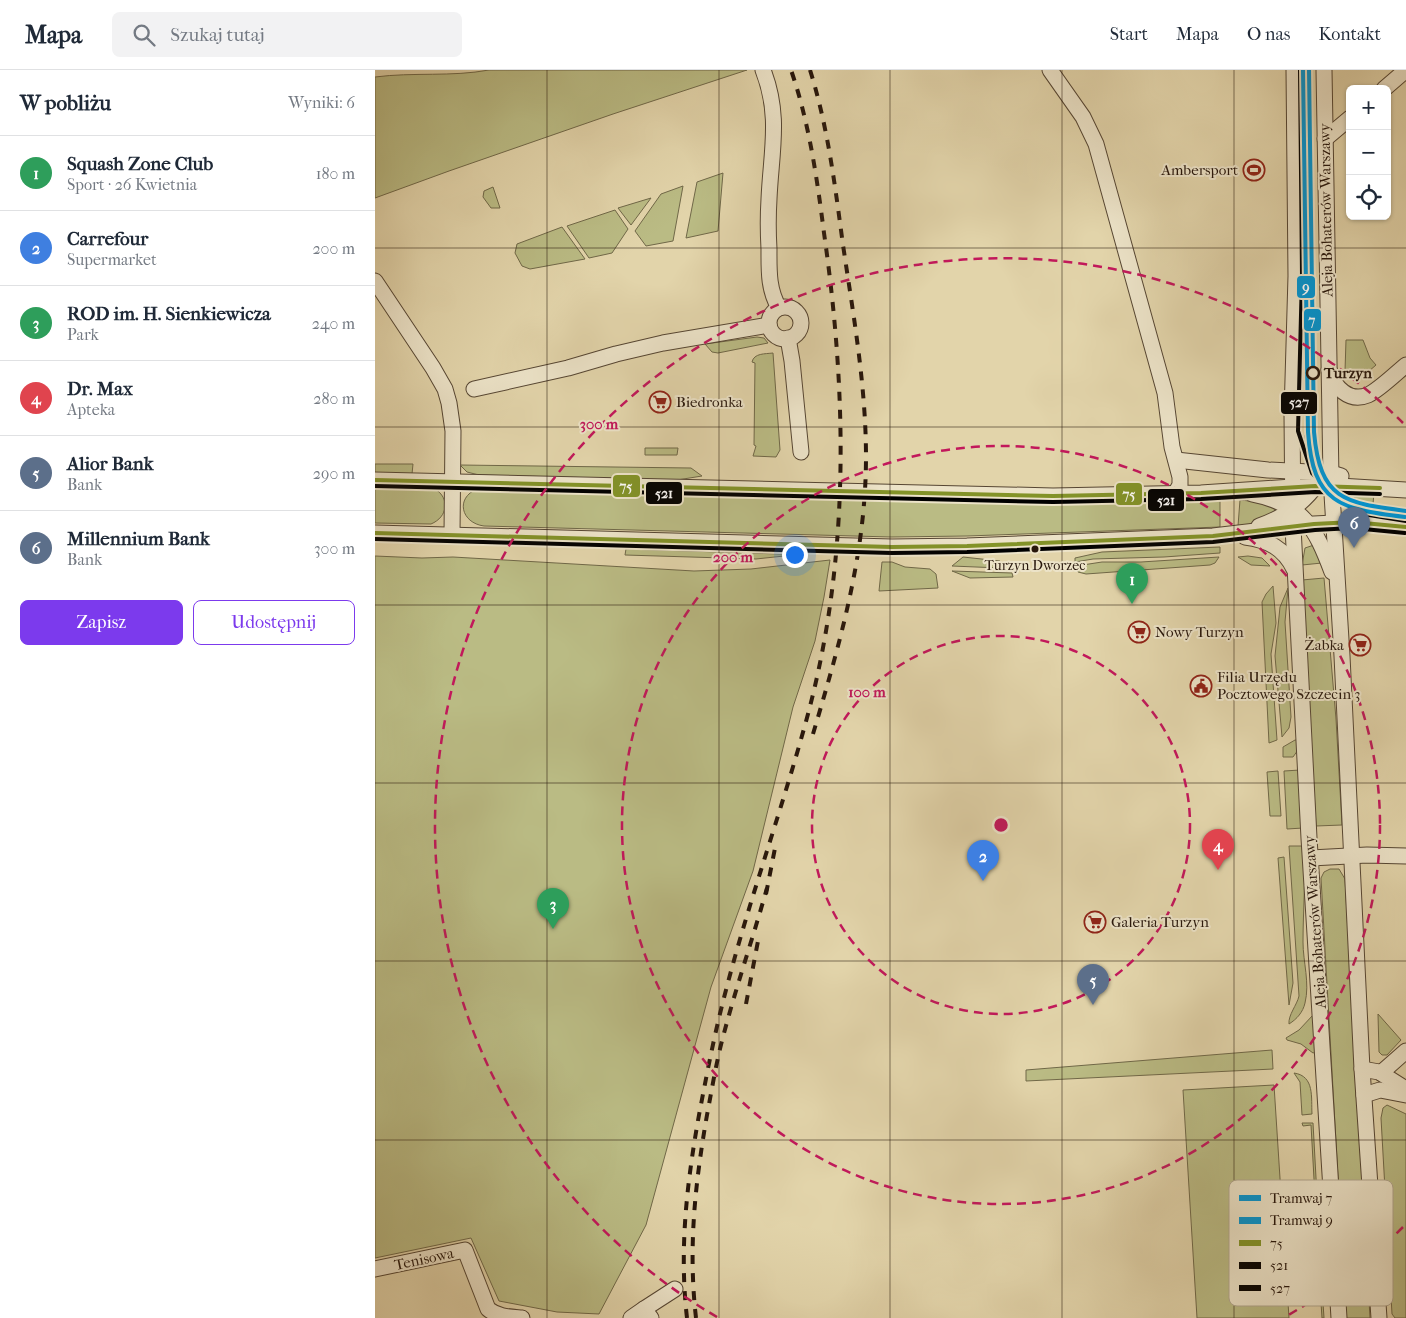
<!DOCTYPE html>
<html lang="pl">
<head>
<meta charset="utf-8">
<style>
  :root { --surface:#fff; --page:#f2f2f3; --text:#1f2937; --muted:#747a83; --line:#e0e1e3; --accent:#7c3aed }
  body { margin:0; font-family:"IM FELL French Canon",serif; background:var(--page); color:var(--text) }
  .controls { position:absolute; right:15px; top:15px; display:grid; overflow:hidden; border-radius:8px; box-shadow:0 1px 4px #0004 }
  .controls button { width:45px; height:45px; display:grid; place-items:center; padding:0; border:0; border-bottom:1px solid var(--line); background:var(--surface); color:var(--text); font:25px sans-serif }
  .you { position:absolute; left:419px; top:484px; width:18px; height:18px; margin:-12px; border:4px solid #fff; border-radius:50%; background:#1a73e8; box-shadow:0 0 0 8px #1a73e833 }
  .badge { display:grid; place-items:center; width:32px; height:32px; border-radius:50%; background:var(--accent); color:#fff; font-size:16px; font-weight:700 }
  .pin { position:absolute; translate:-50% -41px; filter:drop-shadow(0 1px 2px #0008) }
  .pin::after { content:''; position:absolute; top:26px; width:18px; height:15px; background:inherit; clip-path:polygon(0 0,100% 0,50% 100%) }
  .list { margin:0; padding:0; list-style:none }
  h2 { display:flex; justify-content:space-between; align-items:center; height:65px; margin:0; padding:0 20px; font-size:21px }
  h2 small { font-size:16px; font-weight:400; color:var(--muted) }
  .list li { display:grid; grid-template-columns:32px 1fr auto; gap:15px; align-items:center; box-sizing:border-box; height:75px; padding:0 20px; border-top:1px solid var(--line) }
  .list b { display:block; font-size:19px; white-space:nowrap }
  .list p { margin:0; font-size:16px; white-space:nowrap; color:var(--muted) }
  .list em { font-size:16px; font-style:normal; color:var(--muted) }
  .actions { display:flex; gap:10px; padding:15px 20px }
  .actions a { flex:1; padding:11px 0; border:1px solid var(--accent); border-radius:8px; text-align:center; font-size:18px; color:var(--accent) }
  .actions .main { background:var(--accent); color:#fff }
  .icon { flex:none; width:28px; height:28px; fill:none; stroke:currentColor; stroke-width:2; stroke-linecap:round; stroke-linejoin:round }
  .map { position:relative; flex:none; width:1031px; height:1248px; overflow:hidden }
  header { display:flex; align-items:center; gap:30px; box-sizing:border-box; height:70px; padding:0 25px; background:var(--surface); border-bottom:1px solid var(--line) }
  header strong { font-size:24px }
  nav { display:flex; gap:28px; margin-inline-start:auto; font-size:18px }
  .search { width:350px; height:45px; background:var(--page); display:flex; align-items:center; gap:12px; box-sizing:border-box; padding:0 18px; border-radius:8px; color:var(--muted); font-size:19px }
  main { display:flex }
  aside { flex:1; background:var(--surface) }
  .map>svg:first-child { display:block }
  .green { fill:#babb84; stroke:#706848 }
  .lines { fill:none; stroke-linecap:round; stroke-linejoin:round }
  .minor-casing { stroke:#564633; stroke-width:17 }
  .minor { stroke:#ece3c8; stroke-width:15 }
  .rail { stroke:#27160b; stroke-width:4; stroke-dasharray:9 9; stroke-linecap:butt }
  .bus-1-casing { stroke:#ece3c8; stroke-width:8 }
  .bus-2-casing { stroke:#ece3c8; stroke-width:8 }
  .bus-3-casing { stroke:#ece3c8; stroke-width:8 }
  .bus-1 { stroke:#839328; stroke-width:4 }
  .bus-2 { stroke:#000; stroke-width:4 }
  .bus-3 { stroke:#000; stroke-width:4 }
  .tram-1-casing { stroke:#ece3c8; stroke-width:8 }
  .tram-2-casing { stroke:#ece3c8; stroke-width:8 }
  .tram-1 { stroke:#0295d2; stroke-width:4 }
  .tram-2 { stroke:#0295d2; stroke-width:4 }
  .grid { fill:none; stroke:#27160b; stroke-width:1; stroke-opacity:0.55 }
  .ring { fill:none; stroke:#c2185b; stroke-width:2.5; stroke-dasharray:9 6 }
  .stop-dot { fill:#ece3c8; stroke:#27160b; stroke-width:2.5 }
  .bus-dot { fill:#27160b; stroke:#ece3c8; stroke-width:2 }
  .labels { text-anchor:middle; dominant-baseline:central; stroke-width:4; stroke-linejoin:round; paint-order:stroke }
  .bus-label { font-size:14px; fill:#27160b; stroke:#ece3c8 }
  .poi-label { font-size:15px; fill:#27160b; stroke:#ece3c8; text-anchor:start }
  .street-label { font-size:15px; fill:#27160b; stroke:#ece3c8 }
  .stop-label { font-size:15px; font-weight:bold; fill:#27160b; stroke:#ece3c8; text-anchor:start }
  .key { fill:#ece3c8; stroke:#b1a68f; stroke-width:1 }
  .key-label { font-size:14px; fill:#27160b }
  .centre { fill:#c2185b; stroke:#ece3c8; stroke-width:2.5 }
  .ring-label { font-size:15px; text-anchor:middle; font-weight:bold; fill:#c2185b; stroke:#ece3c8; stroke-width:4; stroke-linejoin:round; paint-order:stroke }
  .line-badge { stroke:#ece3c8; stroke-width:2 }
  .badge-label { font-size:14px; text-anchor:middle; font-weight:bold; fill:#fff }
</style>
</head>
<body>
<header>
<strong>Mapa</strong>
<div class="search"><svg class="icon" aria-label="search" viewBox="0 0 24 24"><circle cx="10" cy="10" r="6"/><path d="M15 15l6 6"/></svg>Szukaj tutaj</div>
<nav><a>Start</a><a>Mapa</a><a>O nas</a><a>Kontakt</a></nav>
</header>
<main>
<aside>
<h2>W pobliżu<small>Wyniki: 6</small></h2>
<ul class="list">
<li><span class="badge" style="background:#2e9e5b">1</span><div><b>Squash Zone Club</b><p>Sport · 26 Kwietnia</p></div><em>180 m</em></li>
<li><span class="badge" style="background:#3f7fe0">2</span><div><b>Carrefour</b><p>Supermarket</p></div><em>200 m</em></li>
<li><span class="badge" style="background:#2e9e5b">3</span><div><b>ROD im. H. Sienkiewicza</b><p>Park</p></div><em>240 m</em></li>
<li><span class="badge" style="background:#e0444e">4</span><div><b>Dr. Max</b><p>Apteka</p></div><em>280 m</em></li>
<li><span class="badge" style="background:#5c6f8a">5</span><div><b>Alior Bank</b><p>Bank</p></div><em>290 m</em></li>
<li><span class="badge" style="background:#5c6f8a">6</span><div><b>Millennium Bank</b><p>Bank</p></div><em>300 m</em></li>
</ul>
<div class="actions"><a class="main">Zapisz</a><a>Udostępnij</a></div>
</aside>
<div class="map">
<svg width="1031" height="1248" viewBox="0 0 1031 1248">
  <rect width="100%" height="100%" fill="#e2d4aa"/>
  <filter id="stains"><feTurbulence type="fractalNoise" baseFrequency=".004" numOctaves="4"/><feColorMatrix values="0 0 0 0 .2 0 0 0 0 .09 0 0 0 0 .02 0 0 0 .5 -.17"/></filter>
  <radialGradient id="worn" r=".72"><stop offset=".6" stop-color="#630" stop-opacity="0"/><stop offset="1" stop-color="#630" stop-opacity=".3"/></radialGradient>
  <g class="green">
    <path d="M114,0H372L238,44L74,101L0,128V7C38,2 77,7 114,0Z"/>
    <path d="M348,103L343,161L311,168L322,112Z"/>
    <path d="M308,116L298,171L271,176L260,161L286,124Z"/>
    <path d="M118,117L125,138H116L108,127L109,121Z"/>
    <path d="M276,128L256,155L243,138Z"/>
    <path d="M240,140L253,159L237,183L214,188L192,156Z"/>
    <path d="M187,157L210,189L155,199L147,196L140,183L142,174Z"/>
    <path d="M382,267L389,268L393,273L343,283L337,282L330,274Z"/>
    <path d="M971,270H988L995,288L1001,295L986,308L970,301Z"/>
    <path d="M398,283L405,380L401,387L378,386L381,376L379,375L380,293L377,292C379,283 390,284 398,283Z"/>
    <path d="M937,364L940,396L934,395L930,378V365Z"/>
    <path d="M270,378H303L302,385H270Z"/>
    <path d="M0,394H38L37,404L0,403Z"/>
    <path d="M85,395L316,398L327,406L302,410L104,405L92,402Z"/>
    <path d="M0,416L60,419C75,428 73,447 56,454L0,453Z"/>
    <path d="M102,419L708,433L845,430V457L592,466L516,467L109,456C86,453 80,428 102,419Z"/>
    <path d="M999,423L997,445L978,441L970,430L989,424Z"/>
    <path d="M865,430C877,431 888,433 899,438L900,443L877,454L863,456Z"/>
    <path d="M942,474L947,493L927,495L930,478Z"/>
    <path d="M845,477V483L789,487L718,489L700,492V488L727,482Z"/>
    <path d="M251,479L405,484H428L381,489L250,485Z"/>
    <path d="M0,486L47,488L78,487L319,501L376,499L455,490L449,527L440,571L418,637L378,801L336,917L271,1155L224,1244L182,1242L124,1231L96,1168L0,1188Z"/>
    <path d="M873,486L887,488L895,496L876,495L863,487Z"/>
    <path d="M588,487L625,491V498L577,496Z"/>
    <path d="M844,487L840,493L835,495L711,504L703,502L701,496L727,492H766Z"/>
    <path d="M507,492H517L530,497L555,499L561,504L563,518L504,521Z"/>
    <path d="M577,501L637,503L638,507L595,508Z"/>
    <path d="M949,508L961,649L967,755L941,756L927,510Z"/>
    <path d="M898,516L901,553L896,584L902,670L894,673L887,532L891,524Z"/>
    <path d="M913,518L910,552L916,647L914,658L907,667L900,586L905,537Z"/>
    <path d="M920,670H923V680L918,687H908V677Z"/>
    <path d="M925,700L928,758L912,759L909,701Z"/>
    <path d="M903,701L906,746H895L892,702Z"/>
    <path d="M914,776H929C931,808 928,840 928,872C928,892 935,913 930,933C928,942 922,949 914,954C913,945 922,935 924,926Z"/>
    <path d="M909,787L918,913L914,935L903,788Z"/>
    <path d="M955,799H964L970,809L995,1248H971L946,808L949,802Z"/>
    <path d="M1003,944L1026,970L1012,985H1007L1004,982Z"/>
    <path d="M938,945L941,982L938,983L926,974L912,970L911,968L924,960Z"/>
    <path d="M897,980L898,999L651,1011V1000Z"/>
    <path d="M919,1003C940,1006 936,1028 937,1044L927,1045L925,1012Z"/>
    <path d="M899,1015L914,1248H822L808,1020Z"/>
    <path d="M1012,1035L1031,1044V1248H1020L1017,1244L1006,1048L1008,1038Z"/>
    <path d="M927,1053H938L942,1126L940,1127L936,1055L928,1056Z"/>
    <path d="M940,1142H942L949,1248H947Z"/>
  </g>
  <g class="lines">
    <g class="minor-casing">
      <g id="minor">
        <path d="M388,0C406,46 396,82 394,129C393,145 393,162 394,179C394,200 393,219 404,238"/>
        <path d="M675,0L708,47L721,74L790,323L797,377L805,407V415L800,424"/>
        <path d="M919,0L921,206L917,344L918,457L934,768L964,1248"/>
        <path d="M949,0L956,408L967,586L987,999L1004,1248"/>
        <path d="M1009,19L1031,0"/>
        <path d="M950,69L975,48"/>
        <path d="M0,211L58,298L70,319L74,333L78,361L77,464"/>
        <circle cx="410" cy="253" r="16"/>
        <path d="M413,268L417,291L426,382"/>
        <path d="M954,300C959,317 974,333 993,325C1005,319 1020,304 1031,295"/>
        <path d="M99,319L193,298L241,284L288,273L394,255"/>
        <path d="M801,390L893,400L956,403L966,406"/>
        <path d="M0,410L678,426L826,423L917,417L964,416L1031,420"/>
        <path d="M877,424C928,434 940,457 957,502"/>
        <path d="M884,456C908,448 928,434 943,413"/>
        <path d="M0,463L517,477L592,476L838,466L939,454L978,452L1031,457"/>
        <path d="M870,467C893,470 909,478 919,499"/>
        <path d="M936,788L992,785L1031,786"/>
        <path d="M987,999L1004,1002L1031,1019"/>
        <path d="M1006,1003L1031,981"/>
        <path d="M989,1025L1005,1020L1031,1025"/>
        <path d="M0,1199L90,1180L113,1239C123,1247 135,1247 147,1248"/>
        <path d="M269,1239L300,1219"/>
        <path d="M256,1248L269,1239L276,1248"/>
      </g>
    </g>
    <use href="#minor" class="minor"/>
    <g class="rail">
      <path d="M435,0C453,57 460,116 468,175C480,256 495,338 490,420C485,504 462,583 438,664"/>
      <path d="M391,824L401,773"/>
      <path d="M371,934L383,871"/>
      <path d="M312,1248C304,1179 312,1112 324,1045C332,1003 340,961 351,920C375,827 408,737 433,644C475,486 472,324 449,163C442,108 434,52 416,0"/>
      <path d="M321,1248C313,1178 320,1114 332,1045C337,1019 341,993 348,967C361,917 378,868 392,818"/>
    </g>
    <g class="bus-1-casing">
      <g id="bus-1">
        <path d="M0,410L678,426L826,423L940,416L1005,418"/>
        <path d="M0,463L517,477L592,476L838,466L939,454L978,452L1031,457"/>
      </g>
    </g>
    <g class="bus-2-casing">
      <g id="bus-2">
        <path d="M0,416L678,432L826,429L940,422L1005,424"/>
        <path d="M0,469L517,483L592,482L838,472L940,460L978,458L1030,463"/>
      </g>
    </g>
    <g class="bus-3-casing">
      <path id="bus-3" d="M925,0L927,206L923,361L937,403L961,428L976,439L988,444L1031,451"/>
    </g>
    <use href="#bus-1" class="bus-1"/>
    <use href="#bus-2" class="bus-2"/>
    <use href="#bus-3" class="bus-3"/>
    <g class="tram-1-casing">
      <path id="tram-1" d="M934,0L939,362C945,430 969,433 1031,441"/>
    </g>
    <g class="tram-2-casing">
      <path id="tram-2" d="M928,0L933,362C938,434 965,439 1030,447"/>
    </g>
    <use href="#tram-1" class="tram-1"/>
    <use href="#tram-2" class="tram-2"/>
  </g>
  <path class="grid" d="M172,0V1248M344,0V1248M515,0V1248M687,0V1248M859,0V1248M0,178H1031M0,357H1031M0,535H1031M0,713H1031M0,891H1031M0,1070H1031"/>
  <g class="ring">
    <circle cx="626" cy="755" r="189"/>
    <circle cx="626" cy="755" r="379"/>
    <path d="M1028 1157A568 568 0 0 1 910 1247M342 1247A568 568 0 1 1 1028 353"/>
  </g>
  <defs>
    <g id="stadium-ring" transform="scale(1.125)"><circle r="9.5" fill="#ece3c8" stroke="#8f2418" stroke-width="1.5"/><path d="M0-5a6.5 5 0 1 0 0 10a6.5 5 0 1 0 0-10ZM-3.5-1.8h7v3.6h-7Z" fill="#8f2418"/></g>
    <g id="supermarket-ring" transform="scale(1.125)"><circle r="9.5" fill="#ece3c8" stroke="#8f2418" stroke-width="1.5"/><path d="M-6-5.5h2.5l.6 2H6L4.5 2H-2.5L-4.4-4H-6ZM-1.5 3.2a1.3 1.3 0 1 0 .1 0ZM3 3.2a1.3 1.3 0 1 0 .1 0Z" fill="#8f2418"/></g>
    <g id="civic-ring" transform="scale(1.125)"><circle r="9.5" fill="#ece3c8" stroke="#8f2418" stroke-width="1.5"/><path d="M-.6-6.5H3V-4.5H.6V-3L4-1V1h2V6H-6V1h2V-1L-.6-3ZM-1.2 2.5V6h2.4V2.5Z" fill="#8f2418"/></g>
  </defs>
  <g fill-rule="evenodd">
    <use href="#stadium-ring" x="879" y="100"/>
    <use href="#supermarket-ring" x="285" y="332"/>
    <use href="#supermarket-ring" x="764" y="562"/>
    <use href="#supermarket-ring" x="985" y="575"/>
    <use href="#civic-ring" x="826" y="616"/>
    <use href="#supermarket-ring" x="720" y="852"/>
  </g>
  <circle class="stop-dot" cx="938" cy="303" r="6"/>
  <circle class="bus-dot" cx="660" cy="479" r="4.5"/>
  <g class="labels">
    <g class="bus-label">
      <text x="660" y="495">Turzyn Dworzec</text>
    </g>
    <g class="poi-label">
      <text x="863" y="100" text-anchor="end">Ambersport</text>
      <text x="301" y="332">Biedronka</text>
      <text x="780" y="562">Nowy Turzyn</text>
      <text x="969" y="575" text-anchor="end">Żabka</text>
      <text x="842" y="607">Filia Urzędu<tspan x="842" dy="17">Pocztowego Szczecin 3</tspan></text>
      <text x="736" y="852">Galeria Turzyn</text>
    </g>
    <g class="street-label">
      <text transform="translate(951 140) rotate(-91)">Aleja Bohaterów Warszawy</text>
      <text transform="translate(940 852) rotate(-94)">Aleja Bohaterów Warszawy</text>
      <text transform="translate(49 1189) rotate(-12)">Tenisowa</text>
    </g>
    <g class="stop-label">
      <text x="949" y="303">Turzyn</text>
    </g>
  </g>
  <rect x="854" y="1110" width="164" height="126" rx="8" class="key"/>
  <rect x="864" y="1125" width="22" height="6" fill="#0295d2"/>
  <rect x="864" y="1147" width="22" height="7" fill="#0295d2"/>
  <rect x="864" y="1170" width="22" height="6" fill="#839328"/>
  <rect x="864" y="1192" width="22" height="7" fill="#000"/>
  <rect x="864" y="1215" width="22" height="6" fill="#000"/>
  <g class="key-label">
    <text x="895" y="1133">Tramwaj 7</text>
    <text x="895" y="1155">Tramwaj 9</text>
    <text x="895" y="1178">75</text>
    <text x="895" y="1200">521</text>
    <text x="895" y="1223">527</text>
  </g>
  <circle cx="626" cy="755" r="8" class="centre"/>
  <g class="ring-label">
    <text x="224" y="359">300 m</text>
    <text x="358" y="492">200 m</text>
    <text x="492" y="627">100 m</text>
  </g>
  <g class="line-badge">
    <rect x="921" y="205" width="20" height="24" rx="5" fill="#0295d2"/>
    <rect x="928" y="238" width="19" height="24" rx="5" fill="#0295d2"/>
    <rect x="905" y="321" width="38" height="24" rx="5" fill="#000"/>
    <rect x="237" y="404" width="29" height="24" rx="5" fill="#839328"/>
    <rect x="270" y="411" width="38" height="24" rx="5" fill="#000"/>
    <rect x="740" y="412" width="28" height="24" rx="5" fill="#839328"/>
    <rect x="772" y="418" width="38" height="24" rx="5" fill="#000"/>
  </g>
  <g class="badge-label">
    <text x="931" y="222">9</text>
    <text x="937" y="255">7</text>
    <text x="924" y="337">527</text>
    <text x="251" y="421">75</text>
    <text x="289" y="428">521</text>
    <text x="754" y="429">75</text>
    <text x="791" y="435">521</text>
  </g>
  <rect width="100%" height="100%" filter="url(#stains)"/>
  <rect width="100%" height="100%" fill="url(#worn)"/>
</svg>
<div class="controls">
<button>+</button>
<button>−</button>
<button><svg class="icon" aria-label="locate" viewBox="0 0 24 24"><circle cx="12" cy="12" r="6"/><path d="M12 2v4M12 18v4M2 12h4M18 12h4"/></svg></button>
</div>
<div class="you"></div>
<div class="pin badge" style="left:757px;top:534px;background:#2e9e5b">1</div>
<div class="pin badge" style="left:608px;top:811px;background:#3f7fe0">2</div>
<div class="pin badge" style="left:178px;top:859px;background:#2e9e5b">3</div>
<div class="pin badge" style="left:843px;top:800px;background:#e0444e">4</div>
<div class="pin badge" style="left:718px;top:935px;background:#5c6f8a">5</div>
<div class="pin badge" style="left:979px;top:478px;background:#5c6f8a">6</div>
</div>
</main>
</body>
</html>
